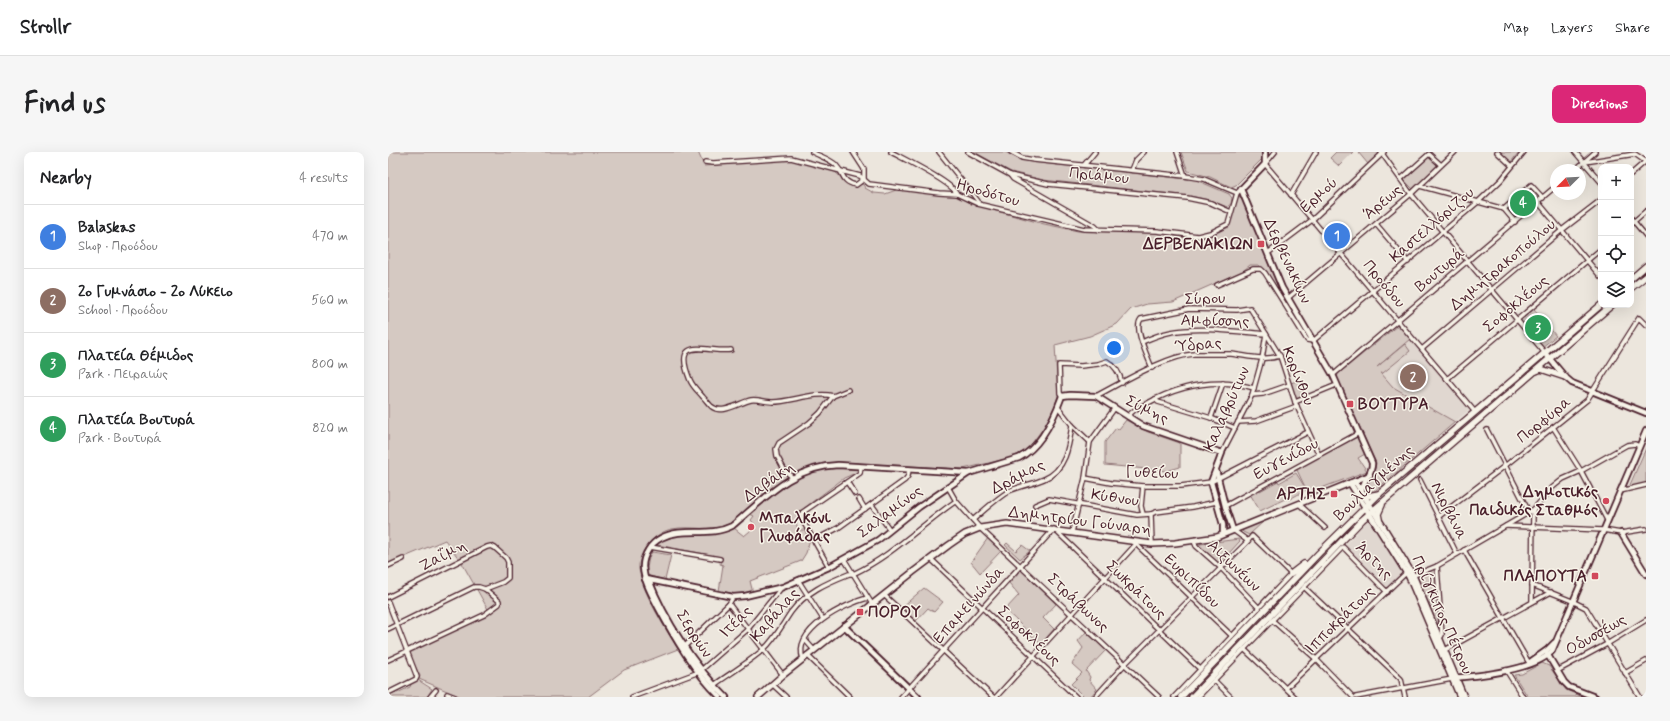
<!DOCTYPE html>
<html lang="en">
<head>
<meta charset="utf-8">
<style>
  :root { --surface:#fff; --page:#f6f6f6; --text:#202124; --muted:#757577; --line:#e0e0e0; --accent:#db2777 }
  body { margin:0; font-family:Mynerve,sans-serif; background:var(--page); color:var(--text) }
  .controls { position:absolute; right:12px; top:12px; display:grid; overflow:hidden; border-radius:8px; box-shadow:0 4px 16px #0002 }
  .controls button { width:36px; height:36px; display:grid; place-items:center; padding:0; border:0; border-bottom:1px solid var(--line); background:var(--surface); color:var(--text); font:20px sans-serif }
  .compass { position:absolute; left:1162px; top:12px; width:36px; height:36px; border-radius:50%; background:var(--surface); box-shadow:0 4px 16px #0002; rotate:246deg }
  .you { position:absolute; left:726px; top:196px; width:14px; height:14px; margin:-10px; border:3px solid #fff; border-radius:50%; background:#1a73e8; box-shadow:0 0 0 6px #1a73e833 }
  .badge { display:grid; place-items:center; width:26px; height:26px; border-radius:50%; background:var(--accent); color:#fff; font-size:13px; font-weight:700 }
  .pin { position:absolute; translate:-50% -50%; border:2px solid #fff; box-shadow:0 1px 4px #0006 }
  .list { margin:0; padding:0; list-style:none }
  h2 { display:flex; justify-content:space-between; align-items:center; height:52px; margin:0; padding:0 16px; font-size:17px }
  h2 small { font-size:13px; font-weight:400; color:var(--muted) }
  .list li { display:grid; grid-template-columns:26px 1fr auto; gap:12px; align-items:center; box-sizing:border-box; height:64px; padding:0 16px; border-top:1px solid var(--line) }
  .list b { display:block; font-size:15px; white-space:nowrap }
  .list p { margin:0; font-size:13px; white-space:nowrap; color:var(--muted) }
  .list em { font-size:13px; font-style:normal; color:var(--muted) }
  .icon { flex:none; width:22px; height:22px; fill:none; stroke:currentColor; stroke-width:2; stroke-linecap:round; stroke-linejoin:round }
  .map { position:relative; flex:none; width:1258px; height:545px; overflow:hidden; border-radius:8px }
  header { display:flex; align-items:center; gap:24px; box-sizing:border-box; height:56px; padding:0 20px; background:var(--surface); border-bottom:1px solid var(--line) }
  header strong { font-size:19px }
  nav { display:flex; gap:22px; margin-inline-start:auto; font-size:14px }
  .intro { display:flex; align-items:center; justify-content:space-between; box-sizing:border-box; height:96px; padding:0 24px }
  h1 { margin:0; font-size:28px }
  .button { padding:10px 18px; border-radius:8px; background:var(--accent); color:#fff; font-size:14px; font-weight:700 }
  main { display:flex; gap:24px; padding:0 24px }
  aside { flex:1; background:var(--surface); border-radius:8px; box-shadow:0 4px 16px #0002 }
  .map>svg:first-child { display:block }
  .built { fill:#e0d7d0 }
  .green { fill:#d5c9c2; stroke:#907476 }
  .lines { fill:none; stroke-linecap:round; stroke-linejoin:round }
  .minor-casing { stroke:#4a1f2b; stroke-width:6 }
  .tertiary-casing { stroke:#4a1f2b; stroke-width:8 }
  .secondary-casing { stroke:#4a1f2b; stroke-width:8 }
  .primary-casing { stroke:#4a1f2b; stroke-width:8 }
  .minor { stroke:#f7f3e8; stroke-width:3.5 }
  .tertiary { stroke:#f7f3e8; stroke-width:4.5 }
  .secondary { stroke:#f7f3e8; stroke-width:5 }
  .primary { stroke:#f7f3e8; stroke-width:5.5 }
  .poi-dot { fill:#d1495b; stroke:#f7f3e8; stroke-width:1.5 }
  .labels { text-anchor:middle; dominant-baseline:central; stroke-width:3; stroke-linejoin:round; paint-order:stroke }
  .street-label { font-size:16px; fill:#4a1f2b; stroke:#f7f3e8 }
  .poi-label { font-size:16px; font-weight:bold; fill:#4a1f2b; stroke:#f7f3e8; text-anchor:end }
</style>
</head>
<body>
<header>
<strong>Strollr</strong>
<nav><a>Map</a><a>Layers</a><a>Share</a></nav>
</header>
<div class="intro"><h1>Find us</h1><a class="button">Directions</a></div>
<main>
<aside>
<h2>Nearby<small>4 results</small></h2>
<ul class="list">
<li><span class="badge" style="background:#3f7fe0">1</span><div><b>Balaskas</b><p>Shop · Προόδου</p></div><em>470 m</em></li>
<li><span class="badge" style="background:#8d6e63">2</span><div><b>2ο Γυμνάσιο - 2ο Λύκειο</b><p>School · Προόδου</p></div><em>560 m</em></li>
<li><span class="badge" style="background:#2e9e5b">3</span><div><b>Πλατεία Θέμιδος</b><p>Park · Πειραιώς</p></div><em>800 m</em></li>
<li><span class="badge" style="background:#2e9e5b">4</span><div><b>Πλατεία Βουτυρά</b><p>Park · Βουτυρά</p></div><em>820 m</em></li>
</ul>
</aside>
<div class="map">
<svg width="1258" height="545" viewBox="0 0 1258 545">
  <rect width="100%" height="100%" fill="#ece6dd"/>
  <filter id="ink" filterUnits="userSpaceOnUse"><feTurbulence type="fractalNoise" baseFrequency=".025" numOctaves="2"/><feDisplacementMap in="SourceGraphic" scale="8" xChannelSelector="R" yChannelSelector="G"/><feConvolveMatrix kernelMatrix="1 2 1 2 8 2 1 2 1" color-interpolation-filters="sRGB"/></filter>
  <g filter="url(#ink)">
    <g class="built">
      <path d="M1022,187L1081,258L1067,270L1005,235L989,215Z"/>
      <path d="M978,370H982L1016,421L998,436L956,395Z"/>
    </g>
    <g class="green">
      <path d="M0,0H310L316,14L405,7L447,20L461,32L464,34L475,32L477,36L486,41L497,42L511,37L570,44L583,52L605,58L656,72L690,79L771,81L806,87L821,84L841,75L850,45L854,44L890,133L921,185H920L878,118L870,113H862L855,119L785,150L759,152L743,157L729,172L702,184L667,193L670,244L666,256L656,275L639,298L631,302L622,306L575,317L450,310C401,314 377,342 341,372C321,381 303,373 284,377C277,378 270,383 265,387C257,394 250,406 251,417C254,440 277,476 290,497L236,518L200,545H73L31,527L32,524L20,500L102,461L74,411L57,388L0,412Z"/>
      <path d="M586,0H617L631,7L644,10L808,28L841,42L844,46L843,52L839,55L821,48L802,44L655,28L623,20Z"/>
      <path d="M793,0H881L848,33L843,35L822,25L800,19Z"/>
      <path d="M948,0H965L951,14L942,6Z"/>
      <path d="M970,0H990L991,1L980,12Z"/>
      <path d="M1109,0H1131L1123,10Z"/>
      <path d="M1042,4L1051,13L1025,37L1016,28Z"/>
      <path d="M1144,37L1150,45L1126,65L1119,57Z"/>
      <path d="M1146,157L1168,184L1154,195L1132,168Z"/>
      <path d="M1010,173L1022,187L989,215L1017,192L1022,199L995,221H993L1005,235L1067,270L987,339L980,340L977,338C977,329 987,322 988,311L949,226L950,222Z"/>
      <path d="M1155,205H1157L1155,209L1018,325L1033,309Z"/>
      <path d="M911,228L916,244L908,247L903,231Z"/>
      <path d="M738,268L760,280L792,291V315L779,319L717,313V290L728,276L731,277Z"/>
      <path d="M969,285L977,302L970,306L979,319L920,341L918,338L900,348L899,346L872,359L862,342L871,337L872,339L890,329L891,331L908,321L918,337L908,316Z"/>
      <path d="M1258,296V331L1241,335Z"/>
      <path d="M443,316L470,317V320L456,326L411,360L408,370L410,378H417L422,387L418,401L413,409L362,429L365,441L346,443L343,441L331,439L335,413L332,412L333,405L269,393C284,377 312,384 332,381C337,381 341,377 346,376L356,384L368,374L363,368L366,364L362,362C376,350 391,336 407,326C418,320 431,318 443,316Z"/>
      <path d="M828,332L841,371L838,374L825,334Z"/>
      <path d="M877,368L861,383L855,380L853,378Z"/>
      <path d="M600,386L613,399L592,421L583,410Z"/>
      <path d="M851,387L852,389L831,412L811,395L812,392Z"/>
      <path d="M619,391L628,399L634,393L642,399L632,407L617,393Z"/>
      <path d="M264,400L283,403L277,428L262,424L258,422L261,405Z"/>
      <path d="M929,408L918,422L799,545H796Z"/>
      <path d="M1047,416L1052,479L1030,428Z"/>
      <path d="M633,418L668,452L655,466L666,477L653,492C640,481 630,469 617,458L631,443L621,431Z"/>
      <path d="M536,436L555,450L546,460L540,456L528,469L514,455Z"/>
      <path d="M698,480L718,498L698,519L702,525L701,528L709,537L702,545H696L683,532L694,521L684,512L695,496L690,489Z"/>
      <path d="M1154,511L1161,514L1178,538L1195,545H1140L1126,523L1134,522Z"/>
      <path d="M30,528L44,537L39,545H0V543L7,540L9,541L22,535L23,532Z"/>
    </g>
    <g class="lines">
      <g class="minor-casing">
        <g id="minor">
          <path d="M424,0C431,4 442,7 448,13C456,21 453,30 468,33L476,27V17L465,0"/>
          <path d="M503,0C516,7 565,31 569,42"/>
          <path d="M551,0L590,49V52"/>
          <path d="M580,0L622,23L660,32L799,46L823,51L843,60"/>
          <path d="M623,0L634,6L646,8L797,24L816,27L849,41"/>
          <path d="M789,0L797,24"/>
          <path d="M887,0L877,12L1087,260"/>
          <path d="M993,0L1023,42L1157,201"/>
          <path d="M1109,0L1124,14"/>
          <path d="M1187,0L1213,30"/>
          <path d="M317,10L325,11L403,6L472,24L481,32L551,41L569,42L590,52L696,77L769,79L810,84L822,81L840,72L849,41L853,37"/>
          <path d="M1197,10L1247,2L1257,9"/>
          <path d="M696,13L707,0"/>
          <path d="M744,18L748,8L756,0"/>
          <path d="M1187,18L1207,0"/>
          <path d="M1243,22L1258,9"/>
          <path d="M622,23L625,27L707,74L711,78"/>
          <path d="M1013,27L1041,2L1053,13"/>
          <path d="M1032,34L1116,57L1127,70"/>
          <path d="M903,43L928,0"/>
          <path d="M1150,50L1213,125"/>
          <path d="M1116,57L1143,33L1155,46"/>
          <path d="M1243,66L1258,84"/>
          <path d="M988,72L1020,110"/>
          <path d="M1243,72L1258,59"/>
          <path d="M880,101L924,68L996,0"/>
          <path d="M829,133L865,117H873L877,121L919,188L925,189L1090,50L1113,28L1136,0"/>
          <path d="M900,146L1023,42L1067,0"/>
          <path d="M754,190C763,186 773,182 783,180C810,174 850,180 878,182"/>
          <path d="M1034,197L1174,78L1213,48"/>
          <path d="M343,198C319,201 283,182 302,228C305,235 310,239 315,245C318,248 320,251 323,254C334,264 352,250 363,248C370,247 378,250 385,250C403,250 428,239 445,244"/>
          <path d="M764,216C760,205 745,176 753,167L801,157L849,158L862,156L892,204L907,250L931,303"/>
          <path d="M945,223L1168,34"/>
          <path d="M1059,227L1213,97"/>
          <path d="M864,243L875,242L901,233"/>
          <path d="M674,244L672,241L671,213L693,214L710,212L719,209C728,214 732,222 734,231"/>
          <path d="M708,244C735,230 777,204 806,202C818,202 831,202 843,202C860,204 875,209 892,204"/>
          <path d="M767,247L770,250L823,266L847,276"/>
          <path d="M907,250L946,234"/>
          <path d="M670,255L684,273L702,290"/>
          <path d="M740,265C745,257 752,255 760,251C793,233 829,226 866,236"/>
          <path d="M823,266L835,231"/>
          <path d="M850,270L868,269L909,254"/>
          <path d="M1165,275L1193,319L1219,368"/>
          <path d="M1099,278L1141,360"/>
          <path d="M834,301L864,243L874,207L878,182"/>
          <path d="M404,325L397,319L389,304L388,297L391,291L421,271L432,261L445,244L460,238"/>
          <path d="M697,326L723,331L755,334H793L823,330L920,280"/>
          <path d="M1032,328L1069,402"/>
          <path d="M459,330L467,342"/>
          <path d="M560,335L568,349L592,376L771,545"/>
          <path d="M1232,339L1258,333"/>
          <path d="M471,347L477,357"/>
          <path d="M911,352L937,376"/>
          <path d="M484,353L502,378"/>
          <path d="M647,353L661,347L749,363L763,362L768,360L805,355L828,350"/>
          <path d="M837,354L971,281"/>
          <path d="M755,362L753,354L755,334"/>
          <path d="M763,362L764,392"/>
          <path d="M1050,365L1118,313L1199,248L1251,166L1258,173"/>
          <path d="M585,368C596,358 608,347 621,339C632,334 645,332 656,327C678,318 681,294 684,273"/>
          <path d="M1118,374L1215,378L1233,381L1258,377"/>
          <path d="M684,380L697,326L702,290L726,257"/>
          <path d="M427,388L450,376L517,328L520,324L521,317"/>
          <path d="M806,389L808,394L834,417L871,456"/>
          <path d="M748,392L844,484"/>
          <path d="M262,395L332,407"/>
          <path d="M1076,398L1141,511"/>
          <path d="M456,407L484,452"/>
          <path d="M543,407L688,545"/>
          <path d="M0,414L15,407"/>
          <path d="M1049,414L1054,483L1052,486"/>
          <path d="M441,415L412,364L415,360L472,321L473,315"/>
          <path d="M1024,424L1049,414L1145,358L1165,335L1175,327L1193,319L1239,293L1247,292L1251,294"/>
          <path d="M410,428L435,467"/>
          <path d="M1144,433L1184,449L1198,456L1252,545"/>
          <path d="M916,435L1013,527L1017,545"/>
          <path d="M496,443L605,545"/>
          <path d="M0,445L99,395L103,394L107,396L118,406L120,410V426L115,430L97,437L91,435H86L0,477"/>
          <path d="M0,450L29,525L28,527L0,541"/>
          <path d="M1144,450L1145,358"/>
          <path d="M341,452L395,523"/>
          <path d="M884,468L928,507L965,545"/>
          <path d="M417,488L426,498"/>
          <path d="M296,495L341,452L345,445"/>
          <path d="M856,497L907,545"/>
          <path d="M1055,499L1163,440"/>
          <path d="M419,503L462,545"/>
          <path d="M415,507C404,477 458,452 479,446"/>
          <path d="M0,508L96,463L111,452V449L97,437"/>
          <path d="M1118,518L1135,545"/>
          <path d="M1169,519L1219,492L1258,468"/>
          <path d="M1237,521L1258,509"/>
          <path d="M826,528L843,545"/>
          <path d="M384,532L398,545"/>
          <path d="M326,533C343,521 361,510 376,497C387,487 394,473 403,460C418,440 438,431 461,422H465C504,404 533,373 568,349"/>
          <path d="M898,536L1020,419"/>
          <path d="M59,542L67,545"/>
          <path d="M42,545L48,538"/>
          <path d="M244,545L311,520L360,477L394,435"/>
          <path d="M513,545L666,377L812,517"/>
          <path d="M608,545L749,391"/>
          <path d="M707,545L737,512L860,389"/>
          <path d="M786,545L903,422L864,384L860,389L845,378"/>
          <path d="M810,545L955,395L999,440"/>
          <path d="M968,545L1064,527"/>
        </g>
      </g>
      <g class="tertiary-casing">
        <g id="tertiary">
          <path d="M877,0V12L853,37L894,136L945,223L984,311C985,323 973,329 974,340"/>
          <path d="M1157,201L1177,225L1184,231L1258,261"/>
          <path d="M828,318L837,354L845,378"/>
          <path d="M967,329L982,323"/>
          <path d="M1233,381L1258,422"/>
          <path d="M257,427L345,445L357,444L395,435L441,415L490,388L531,355L581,321L631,306C653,295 666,266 674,244L682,243L708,244L755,274L834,301L823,330L835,373V382"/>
          <path d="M261,428C276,467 307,515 338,545"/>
          <path d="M456,474L530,545"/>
          <path d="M1158,500L1176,530L1181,535L1207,545"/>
          <path d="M1142,510L1159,498L1166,491"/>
          <path d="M1065,526C1089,524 1148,518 1164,499L1258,279"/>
          <path d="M332,545C306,519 287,487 270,455C264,443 256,430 255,415C255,403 263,391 273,386C296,374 320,386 344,374C376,347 405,314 450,313L581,321"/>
        </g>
      </g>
      <g class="secondary-casing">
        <g id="secondary">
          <path d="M962,331L1021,425L1072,545"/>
          <path d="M370,545L395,523L525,420L561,393L577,382L592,376L619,372L764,392L787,391L829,385L967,329L1025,423L1076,545"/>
        </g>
      </g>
      <g class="primary-casing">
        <g id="primary">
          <path d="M1243,127L1258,114"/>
          <path d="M1243,136L1258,124"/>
          <path d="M1148,219L1153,217L1177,225"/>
          <path d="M975,342L980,344L991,342"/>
          <path d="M991,367L990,362L994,353"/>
          <path d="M903,422L916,412"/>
          <path d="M793,545L931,401L991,342L1213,153"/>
          <path d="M804,545L974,368L1224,153"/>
        </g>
      </g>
      <use href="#minor" class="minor"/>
      <use href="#tertiary" class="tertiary"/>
      <use href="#secondary" class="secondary"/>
      <use href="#primary" class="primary"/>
    </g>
  </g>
  <g class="poi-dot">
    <rect x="869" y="88" width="8" height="8" rx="2"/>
    <rect x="958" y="248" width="8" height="8" rx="2"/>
    <rect x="942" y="338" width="8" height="8" rx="2"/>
    <circle cx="1218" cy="349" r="4"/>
    <circle cx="363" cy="375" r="4"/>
    <rect x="1203" y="420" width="8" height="8" rx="2"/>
    <rect x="468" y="456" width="8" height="8" rx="2"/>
  </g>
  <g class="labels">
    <g class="street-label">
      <text transform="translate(711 24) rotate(6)">Πριάμου</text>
      <text transform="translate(600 41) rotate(16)">Ηροδότου</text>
      <text transform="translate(931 43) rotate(-42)">Ερμού</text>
      <text transform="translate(995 50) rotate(-40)">Άρεως</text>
      <text transform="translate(1044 73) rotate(-41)">Καστελλόριζου</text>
      <text transform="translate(899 109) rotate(65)">Δερβενακίων</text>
      <text transform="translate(1115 113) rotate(-40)">Δημητρακοπούλου</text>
      <text transform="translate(1052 118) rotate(-40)">Βουτυρά</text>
      <text transform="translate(996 132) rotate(50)">Προόδου</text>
      <text transform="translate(817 147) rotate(-2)">Σύρου</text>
      <text transform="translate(1128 152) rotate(-40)">Σοφοκλέους</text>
      <text transform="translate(827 169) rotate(1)">Αμφίσσης</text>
      <text transform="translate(810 193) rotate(-5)">Ύδρας</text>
      <text transform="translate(910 224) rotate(68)">Κορίνθου</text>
      <text transform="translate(839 257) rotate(-66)">Καλαβρύτων</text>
      <text transform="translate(759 258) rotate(26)">Σύμης</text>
      <text transform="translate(1156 268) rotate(-39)">Πορφύρα</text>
      <text transform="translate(898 307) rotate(-28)">Ευγενίδου</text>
      <text transform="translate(764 321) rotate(2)">Γυθείου</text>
      <text transform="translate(630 325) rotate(-27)">Δράμας</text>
      <text transform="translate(381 330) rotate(-35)">Δαβάκη</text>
      <text transform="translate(986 331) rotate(-43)">Βουλιαγμένης</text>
      <text transform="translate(727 346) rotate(8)">Κύθνου</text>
      <text transform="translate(1061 359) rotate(63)">Νιρβάνα</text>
      <text transform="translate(502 360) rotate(-37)">Σαλαμίνος</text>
      <text transform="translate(692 369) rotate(7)">Δημητρίου Γούναρη</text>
      <text transform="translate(55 404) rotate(-27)">Ζαΐμη</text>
      <text transform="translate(986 409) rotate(45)">Άρτης</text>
      <text transform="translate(846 414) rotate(44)">Αιξωνέων</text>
      <text transform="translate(804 429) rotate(44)">Ευριπίδου</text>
      <text transform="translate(748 438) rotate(44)">Σωκράτους</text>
      <text transform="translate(690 451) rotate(43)">Στράβωνος</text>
      <text transform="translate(581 453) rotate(-48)">Επαμεινώνδα</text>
      <text transform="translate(387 463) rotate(-49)">Καβάλας</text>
      <text transform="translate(1054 463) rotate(66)">Πρίγκιπος Πέτρου</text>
      <text transform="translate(952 468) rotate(-44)">Ιπποκράτους</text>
      <text transform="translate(348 470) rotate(-45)">Ιτέας</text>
      <text transform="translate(306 482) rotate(57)">Σερρών</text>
      <text transform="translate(1208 483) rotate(-30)">Οδυσσέως</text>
      <text transform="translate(641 484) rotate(43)">Σοφοκλέους</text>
    </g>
    <g class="poi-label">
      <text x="865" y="92">ΔΕΡΒΕΝΑΚΙΩΝ</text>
      <text x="970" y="252" text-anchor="start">ΒΟΥΤΥΡΑ</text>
      <text x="1210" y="340">Δημοτικός<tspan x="1210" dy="18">Παιδικός Σταθμός</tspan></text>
      <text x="938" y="342">ΑΡΤΗΣ</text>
      <text x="371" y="366" text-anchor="start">Μπαλκόνι<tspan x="371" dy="18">Γλυφάδας</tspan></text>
      <text x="1199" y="424">ΠΛΑΠΟΥΤΑ</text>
      <text x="480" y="460" text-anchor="start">ΠΟΡΟΥ</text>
    </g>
  </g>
</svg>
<div class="controls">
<button>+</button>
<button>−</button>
<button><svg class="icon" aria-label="locate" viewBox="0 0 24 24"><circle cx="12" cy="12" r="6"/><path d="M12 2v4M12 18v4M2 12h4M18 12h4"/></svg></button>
<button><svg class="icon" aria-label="layers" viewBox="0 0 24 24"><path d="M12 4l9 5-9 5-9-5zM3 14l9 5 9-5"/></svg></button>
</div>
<svg class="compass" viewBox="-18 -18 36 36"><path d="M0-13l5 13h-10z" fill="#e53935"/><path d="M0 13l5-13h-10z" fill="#757577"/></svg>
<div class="you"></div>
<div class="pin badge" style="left:949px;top:84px;background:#3f7fe0">1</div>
<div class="pin badge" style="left:1025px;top:225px;background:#8d6e63">2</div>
<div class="pin badge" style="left:1150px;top:176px;background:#2e9e5b">3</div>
<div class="pin badge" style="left:1135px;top:51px;background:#2e9e5b">4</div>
</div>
</main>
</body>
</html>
